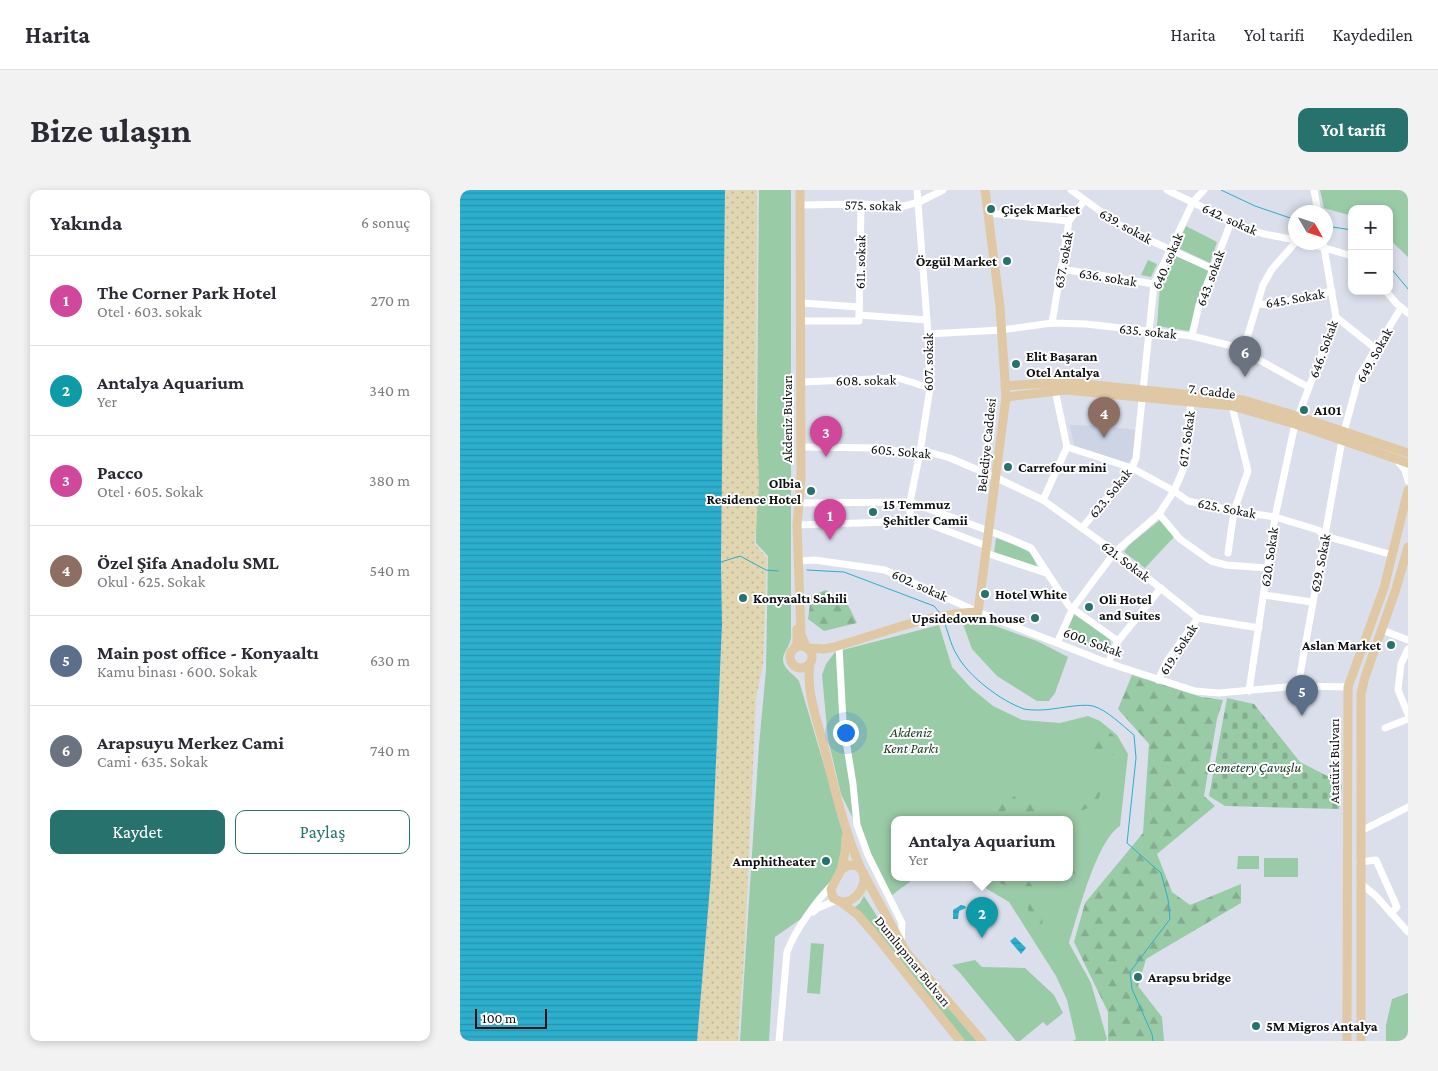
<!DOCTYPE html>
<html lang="tr">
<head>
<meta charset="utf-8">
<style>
  :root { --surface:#fff; --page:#f2f2f3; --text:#2b2b33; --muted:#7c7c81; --line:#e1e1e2; --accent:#28726e }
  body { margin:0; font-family:"Crimson Pro",serif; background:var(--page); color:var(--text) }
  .controls { position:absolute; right:15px; top:15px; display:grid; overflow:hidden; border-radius:10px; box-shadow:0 2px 8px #0003 }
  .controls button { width:45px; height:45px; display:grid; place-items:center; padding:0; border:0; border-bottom:1px solid var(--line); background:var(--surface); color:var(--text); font:25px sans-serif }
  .compass { position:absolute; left:828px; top:15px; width:45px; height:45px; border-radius:50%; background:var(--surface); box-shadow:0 2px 8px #0003; rotate:129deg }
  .scale { position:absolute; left:15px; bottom:12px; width:72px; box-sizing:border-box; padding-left:5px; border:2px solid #0d0f12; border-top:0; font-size:14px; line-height:18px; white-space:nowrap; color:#0d0f12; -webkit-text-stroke:4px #fff; paint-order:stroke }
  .you { position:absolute; left:385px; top:542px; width:18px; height:18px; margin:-12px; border:4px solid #fff; border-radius:50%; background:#1a73e8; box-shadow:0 0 0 8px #1a73e833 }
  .badge { display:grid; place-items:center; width:32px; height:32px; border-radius:50%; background:var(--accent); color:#fff; font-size:16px; font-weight:700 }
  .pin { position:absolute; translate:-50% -41px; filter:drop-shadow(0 1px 2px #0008) }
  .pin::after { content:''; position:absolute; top:26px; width:18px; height:15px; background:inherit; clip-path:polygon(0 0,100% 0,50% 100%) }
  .popup { position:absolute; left:431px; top:626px; width:182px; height:65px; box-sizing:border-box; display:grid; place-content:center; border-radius:10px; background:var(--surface); filter:drop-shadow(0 1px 4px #0005); font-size:16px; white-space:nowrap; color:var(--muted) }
  .popup b { font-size:19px; color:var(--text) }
  .popup::after { content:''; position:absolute; left:50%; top:100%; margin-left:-10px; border:10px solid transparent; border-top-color:var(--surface) }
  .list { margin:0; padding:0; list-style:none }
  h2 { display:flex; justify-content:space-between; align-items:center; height:65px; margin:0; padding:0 20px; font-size:21px }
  h2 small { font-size:16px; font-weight:400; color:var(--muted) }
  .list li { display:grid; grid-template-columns:32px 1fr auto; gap:15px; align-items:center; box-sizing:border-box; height:90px; padding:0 20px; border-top:1px solid var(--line) }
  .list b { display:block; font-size:19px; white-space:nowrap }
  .list p { margin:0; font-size:16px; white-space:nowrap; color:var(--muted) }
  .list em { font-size:16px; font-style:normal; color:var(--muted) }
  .actions { display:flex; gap:10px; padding:15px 20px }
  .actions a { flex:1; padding:11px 0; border:1px solid var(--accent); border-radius:10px; text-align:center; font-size:18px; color:var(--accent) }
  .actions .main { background:var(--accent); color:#fff }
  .map { position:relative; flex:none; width:948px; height:851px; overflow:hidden; border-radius:10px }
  header { display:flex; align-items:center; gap:30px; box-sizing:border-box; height:70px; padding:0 25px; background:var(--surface); border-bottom:1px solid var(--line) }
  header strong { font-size:24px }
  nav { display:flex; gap:28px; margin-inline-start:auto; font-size:18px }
  .intro { display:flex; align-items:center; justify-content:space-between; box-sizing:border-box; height:120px; padding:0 30px }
  h1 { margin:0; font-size:35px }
  .button { padding:12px 22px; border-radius:10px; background:var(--accent); color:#fff; font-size:18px; font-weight:700 }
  main { display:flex; gap:30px; padding:0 30px }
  aside { flex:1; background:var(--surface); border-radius:10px; box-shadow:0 2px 8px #0003 }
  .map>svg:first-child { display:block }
  .built { fill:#cdd4e6 }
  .green { fill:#9acba7 }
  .forest { fill:url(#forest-firs) }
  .sand { fill:url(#sand-dots) }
  .cemetery { fill:url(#cemetery-stones) }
  .water { fill:url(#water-rules) }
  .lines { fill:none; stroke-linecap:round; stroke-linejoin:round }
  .stream { stroke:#2caecc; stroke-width:1 }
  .minor { stroke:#fff; stroke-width:7 }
  .major { stroke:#dfc8a3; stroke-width:9 }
  .poi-dot { fill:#28726e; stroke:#fff; stroke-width:2 }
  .labels { text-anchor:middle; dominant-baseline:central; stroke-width:4; stroke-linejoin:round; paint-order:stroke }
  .street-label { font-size:14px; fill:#0d0f12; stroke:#fff }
  .poi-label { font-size:14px; font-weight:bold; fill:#0d0f12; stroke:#fff; text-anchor:start }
  .park-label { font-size:14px; font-style:italic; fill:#13361f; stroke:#fff }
</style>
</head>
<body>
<header>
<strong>Harita</strong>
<nav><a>Harita</a><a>Yol tarifi</a><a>Kaydedilen</a></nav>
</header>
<div class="intro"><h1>Bize ulaşın</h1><a class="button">Yol tarifi</a></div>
<main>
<aside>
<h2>Yakında<small>6 sonuç</small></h2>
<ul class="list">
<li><span class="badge" style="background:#d1479c">1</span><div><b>The Corner Park Hotel</b><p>Otel · 603. sokak</p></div><em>270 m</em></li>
<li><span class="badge" style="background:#0f9aa8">2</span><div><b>Antalya Aquarium</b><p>Yer</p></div><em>340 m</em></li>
<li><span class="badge" style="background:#d1479c">3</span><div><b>Pacco</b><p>Otel · 605. Sokak</p></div><em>380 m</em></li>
<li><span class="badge" style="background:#8d6e63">4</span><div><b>Özel Şifa Anadolu SML</b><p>Okul · 625. Sokak</p></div><em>540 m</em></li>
<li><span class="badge" style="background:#5c6f8a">5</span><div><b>Main post office - Konyaaltı</b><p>Kamu binası · 600. Sokak</p></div><em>630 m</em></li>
<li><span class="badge" style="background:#6b7280">6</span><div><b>Arapsuyu Merkez Cami</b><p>Cami · 635. Sokak</p></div><em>740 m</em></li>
</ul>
<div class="actions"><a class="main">Kaydet</a><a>Paylaş</a></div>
</aside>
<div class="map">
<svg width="948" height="851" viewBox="0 0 948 851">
  <defs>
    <pattern id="forest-firs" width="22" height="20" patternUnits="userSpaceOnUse" patternTransform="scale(1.25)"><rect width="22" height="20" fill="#9acba7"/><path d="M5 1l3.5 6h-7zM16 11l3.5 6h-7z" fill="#84ad8f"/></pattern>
    <pattern id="sand-dots" width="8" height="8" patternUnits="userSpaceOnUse" patternTransform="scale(1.25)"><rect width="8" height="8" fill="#e0d6b1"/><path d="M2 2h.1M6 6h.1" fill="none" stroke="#bfb697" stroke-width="1.8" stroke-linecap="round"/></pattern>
    <pattern id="cemetery-stones" width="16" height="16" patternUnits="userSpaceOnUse" patternTransform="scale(1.25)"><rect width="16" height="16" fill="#9acba7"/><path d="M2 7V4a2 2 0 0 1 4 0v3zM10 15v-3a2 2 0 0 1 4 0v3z" fill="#84ad8f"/></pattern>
    <pattern id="water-rules" width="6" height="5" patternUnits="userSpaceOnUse" patternTransform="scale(1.25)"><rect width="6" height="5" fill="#2caecc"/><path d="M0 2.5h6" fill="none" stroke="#2694ae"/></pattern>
  </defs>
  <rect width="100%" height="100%" fill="#dbdfeb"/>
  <path class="built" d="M610,235L646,236L675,240L674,266L667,274L614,256Z"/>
  <g class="green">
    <path d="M299,0H331V448C330,455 324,462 323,468C322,478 334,484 339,491L380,629L383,643L381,672L372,689L345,726L315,747L309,851H280L299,555L306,480L308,366L296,353Z"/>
    <path d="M860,0H948V67L929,49V19H892V26L864,18Z"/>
    <path d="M726,36L757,52L750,73L716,57Z"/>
    <path d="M715,64L749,81L729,141L697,136L700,94Z"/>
    <path d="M688,70L697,74L691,87L681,85Z"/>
    <path d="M700,330L714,347L685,378L664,362L669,355Z"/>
    <path d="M536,348L555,355L571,363L577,376L576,378L534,364Z"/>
    <path d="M614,424L650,448L651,457L649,460L643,463L605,446Z"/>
    <path d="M527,433L577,451L608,467L595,503L589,511H577L537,486L512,459L503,434Z"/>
    <path d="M479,435L492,477L511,498L533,516L562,530L600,533L628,526L640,531L657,545L668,564L660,636C636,651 618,725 609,753L631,793L647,849L645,851H613L616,849L607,810L596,786L549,712L507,687H610V629H434V687H456L431,706L381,604L368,549L362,485L366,474L375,462Z"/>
    <path d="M778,666H799V679H777Z"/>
    <rect x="804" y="668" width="34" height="19"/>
    <path d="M404,706L435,754L517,851H504L394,718L400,713Z"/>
    <path d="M351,753L364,754L360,804L347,803Z"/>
    <path d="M515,770L522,777L565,778L594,805L603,823L587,836L583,832L560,851H556L500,783L492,775Z"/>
    <path d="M948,803V851H926V835L932,809Z"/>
  </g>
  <g class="forest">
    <path d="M366,400L388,415L397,433L364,441L348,429L351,406Z"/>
    <path d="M672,485L741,507L763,510L757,529L744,606L755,616L697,664L712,702L730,715L781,694V713L686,769L678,796L702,827L704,851H648V822L614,752L625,713L683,643L689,554L658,519Z"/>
    <path d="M642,535L656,548L658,565H627L632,537Z"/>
    <path d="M635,587L646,589L636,615L620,621L610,616L627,603Z"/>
    <path d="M547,605L556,607C553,617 538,627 528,629L526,625L530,615Z"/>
    <path d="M561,608L586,612L579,616V624L568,628L561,622Z"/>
    <path d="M610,659L621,677L609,690L608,687H610Z"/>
    <path d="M524,687H564C583,705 582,719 583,744L568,736C572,721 566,711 557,699L528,689Z"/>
  </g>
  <path class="sand" d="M265,0H297L296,214L299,293L295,354L307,368L303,474L296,508L285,751L278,851H237L251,685L262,435L261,372Z"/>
  <path class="cemetery" d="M767,508L794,514L840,572L879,592L882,596L879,619L765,616L749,606Z"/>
  <g class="water">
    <path d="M0,0H265L261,372L262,435L251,685L237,851H0Z"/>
    <path d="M501,715L505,716L506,718L499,721L498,729H493V720Z"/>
    <path d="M555,747L566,758L561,764L550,751Z"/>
  </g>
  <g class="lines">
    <g class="stream">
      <path d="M761,0L795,16L836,30"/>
      <path d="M866,36L892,40"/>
      <path d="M929,76L948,99"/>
      <path d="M261,372L280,366L306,380L318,381"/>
      <path d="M347,380L384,382L474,416L480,423"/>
      <path d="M483,429C488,440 490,454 497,465C508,486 541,511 564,519C569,520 575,520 580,520C594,520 620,513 633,516C647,520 663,536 674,545L676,568L667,653L701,683L708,709L710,729L670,782L672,799L692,844L693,851"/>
    </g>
    <g class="minor">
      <path d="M611,0L665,39L753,79"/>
      <path d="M707,0L788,39L804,44L836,50"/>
      <path d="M854,0L858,22"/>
      <path d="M340,15L401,14L444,16L459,12L483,0"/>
      <path d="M528,23L609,31"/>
      <path d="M845,52L892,66"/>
      <path d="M601,79L694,94"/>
      <path d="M926,101L936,113L948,123"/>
      <path d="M342,113L399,117"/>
      <path d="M798,114L811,115L872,101"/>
      <path d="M399,125L467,130"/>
      <path d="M876,127L916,159"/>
      <path d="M341,131H399L401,14"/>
      <path d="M592,133L609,31L624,11"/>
      <path d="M468,144L541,140L592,133L626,134L732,146L772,156L783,161L803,95L812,79L836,52"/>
      <path d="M732,146L739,115L771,32"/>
      <path d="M783,161L848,197"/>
      <path d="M341,192L438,188L470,198"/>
      <path d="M884,242L899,186L941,118"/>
      <path d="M341,257L419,258L455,264L465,261L490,268L537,288L583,310L655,362L738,428L799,438"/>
      <path d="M607,257L672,278L714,301L728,311L774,321L815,327L858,340L865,346L933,365"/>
      <path d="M936,269L945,280L948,291"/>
      <path d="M583,310L607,257L595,200"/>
      <path d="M339,313L450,312L543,346L571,358L609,416L658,451"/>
      <path d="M699,324L720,349L751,371L766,375L807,378"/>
      <path d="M450,330V312L460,262L470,198L468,144L457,0"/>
      <path d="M337,335L461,331L527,356"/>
      <path d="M622,338L672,278L676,268L694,94L733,12L744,0"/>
      <path d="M526,363L586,383"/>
      <path d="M768,363L774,321L788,281L772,216"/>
      <path d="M339,371L355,370L425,380L518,422L597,453L648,473L735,501L759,503L838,496L888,497"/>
      <path d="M804,405L852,412"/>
      <path d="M922,440L948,450"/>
      <path d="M597,453L613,418L655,362L699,324L714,301L723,280L731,212"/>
      <path d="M379,456L383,532L393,594L397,635L408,665L442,733L441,754"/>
      <path d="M948,459L941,474L938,500L948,524"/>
      <path d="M648,473L658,451L701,398"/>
      <path d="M698,490L707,471L738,428"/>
      <path d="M838,496L882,250"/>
      <path d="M789,501L815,327L835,234L876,127L863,52"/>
      <path d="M925,538L948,529"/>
      <path d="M901,641L948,617"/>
      <path d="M900,672L916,670L937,717L931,723"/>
      <path d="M900,693L916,706L948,742"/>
      <path d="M353,722L358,718L377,710"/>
      <path d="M319,851L327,762C335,740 357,710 373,694"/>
    </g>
    <g class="major">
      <path d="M340,0L341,288L337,335L341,444L346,457"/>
      <path d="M545,196L604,192L783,210L837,226L948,263"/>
      <path d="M546,207L606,200L772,216L835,234L948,273"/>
      <circle cx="341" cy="467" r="11"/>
      <path d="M348,458L364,459L374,457C421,444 469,423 518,422L546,207L540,117L525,0"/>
      <path d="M334,459L337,453V439"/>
      <path d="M350,473C346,500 356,527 363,553C374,595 383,638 401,679"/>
      <path d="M389,675C415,674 404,713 381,712L373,708L371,699L381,680Z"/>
      <path d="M381,680L385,662L386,647"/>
      <path d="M403,683L446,762L522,851"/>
      <path d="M381,712L398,725L417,747L500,851"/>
      <path d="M887,851L888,497L924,398L948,300"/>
      <path d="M901,851V504L905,487L936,399L948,357"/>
    </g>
  </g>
  <g class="poi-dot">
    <circle cx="531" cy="19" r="5"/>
    <circle cx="547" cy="71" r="5"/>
    <circle cx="556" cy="174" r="5"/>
    <circle cx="844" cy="220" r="5"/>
    <circle cx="548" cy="277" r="5"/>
    <circle cx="351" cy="301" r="5"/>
    <circle cx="413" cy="322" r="5"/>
    <circle cx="525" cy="404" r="5"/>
    <circle cx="283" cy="408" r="5"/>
    <circle cx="629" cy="417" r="5"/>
    <circle cx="575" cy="428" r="5"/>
    <circle cx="931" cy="455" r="5"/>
    <circle cx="366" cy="671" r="5"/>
    <circle cx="678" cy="787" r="5"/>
    <circle cx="796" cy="836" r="5"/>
  </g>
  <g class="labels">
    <g class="street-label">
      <text transform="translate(413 15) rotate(1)">575. sokak</text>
      <text transform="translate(770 29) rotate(24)">642. sokak</text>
      <text transform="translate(666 36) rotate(29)">639. sokak</text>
      <text transform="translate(603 70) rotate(-80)">637. sokak</text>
      <text transform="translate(707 71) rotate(-67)">640. sokak</text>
      <text transform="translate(400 72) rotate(-89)">611. sokak</text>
      <text transform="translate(648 87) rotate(9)">636. sokak</text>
      <text transform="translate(750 88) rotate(-70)">643. sokak</text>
      <text transform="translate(835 108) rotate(-10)">645. Sokak</text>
      <text transform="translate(688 141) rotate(6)">635. sokak</text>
      <text transform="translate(863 159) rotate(-70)">646. Sokak</text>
      <text transform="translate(914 165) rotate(-61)">649. Sokak</text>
      <text transform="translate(468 172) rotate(-90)">607. sokak</text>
      <text transform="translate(406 190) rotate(-1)">608. sokak</text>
      <text transform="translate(752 201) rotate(7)">7. Cadde</text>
      <text transform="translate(327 229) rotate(-90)">Akdeniz Bulvarı</text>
      <text transform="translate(726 249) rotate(-82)">617. Sokak</text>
      <text transform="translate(526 255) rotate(-84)">Belediye Caddesi</text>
      <text transform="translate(441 261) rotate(5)">605. Sokak</text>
      <text transform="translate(650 303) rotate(-51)">623. Sokak</text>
      <text transform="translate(767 318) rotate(11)">625. Sokak</text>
      <text transform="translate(809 367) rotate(-82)">620. Sokak</text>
      <text transform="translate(666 371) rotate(37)">621. Sokak</text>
      <text transform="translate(860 373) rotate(-79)">629. Sokak</text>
      <text transform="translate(460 395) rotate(24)">602. sokak</text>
      <text transform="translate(633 452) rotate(20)">600. Sokak</text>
      <text transform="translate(718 459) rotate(-57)">619. Sokak</text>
      <text transform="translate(874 571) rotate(-90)">Atatürk Bulvarı</text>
      <text transform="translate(453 771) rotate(51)">Dumlupınar Bulvarı</text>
    </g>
    <g class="poi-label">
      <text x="541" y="19">Çiçek Market</text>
      <text x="537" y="71" text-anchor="end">Özgül Market</text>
      <text x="566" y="166">Elit Başaran<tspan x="566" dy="16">Otel Antalya</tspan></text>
      <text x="854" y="220">A101</text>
      <text x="558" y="277">Carrefour mini</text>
      <text x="341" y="293" text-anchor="end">Olbia<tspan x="341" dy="16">Residence Hotel</tspan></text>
      <text x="423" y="314">15 Temmuz<tspan x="423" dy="16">Şehitler Camii</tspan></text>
      <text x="535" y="404">Hotel White</text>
      <text x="293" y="408">Konyaaltı Sahili</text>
      <text x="639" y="409">Oli Hotel<tspan x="639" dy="16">and Suites</tspan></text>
      <text x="565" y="428" text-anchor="end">Upsidedown house</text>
      <text x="921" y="455" text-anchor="end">Aslan Market</text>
      <text x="356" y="671" text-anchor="end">Amphitheater</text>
      <text x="688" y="787">Arapsu bridge</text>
      <text x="806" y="836">5M Migros Antalya</text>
    </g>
    <g class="park-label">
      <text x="451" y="542">Akdeniz<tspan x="451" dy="16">Kent Parkı</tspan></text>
      <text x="794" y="577">Cemetery Çavuşlu</text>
    </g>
  </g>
</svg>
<div class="controls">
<button>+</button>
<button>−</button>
</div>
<svg class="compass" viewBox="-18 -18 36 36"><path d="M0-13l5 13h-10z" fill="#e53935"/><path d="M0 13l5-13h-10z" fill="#7c7c81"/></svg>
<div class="scale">100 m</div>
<div class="you"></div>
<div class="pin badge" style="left:370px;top:350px;background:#d1479c">1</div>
<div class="pin badge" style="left:522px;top:748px;background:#0f9aa8">2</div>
<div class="popup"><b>Antalya Aquarium</b>Yer</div>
<div class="pin badge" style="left:366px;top:267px;background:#d1479c">3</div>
<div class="pin badge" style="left:644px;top:248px;background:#8d6e63">4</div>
<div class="pin badge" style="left:842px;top:526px;background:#5c6f8a">5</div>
<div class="pin badge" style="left:785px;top:187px;background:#6b7280">6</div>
</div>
</main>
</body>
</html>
